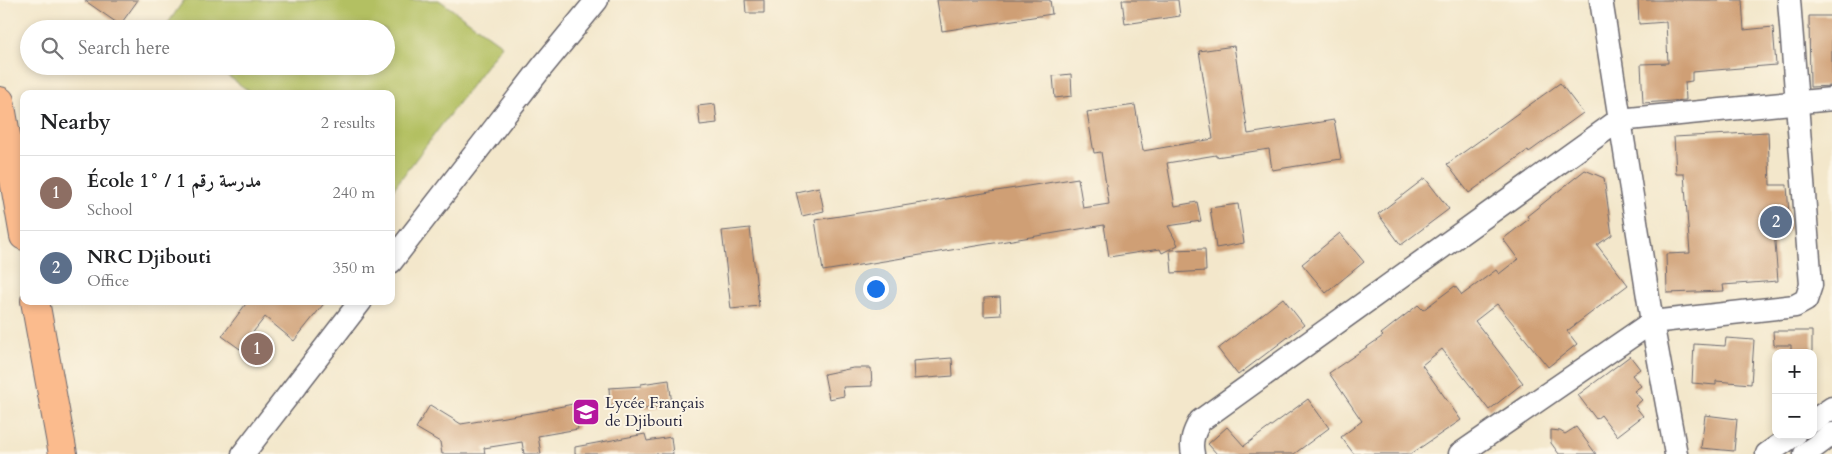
<!DOCTYPE html>
<html lang="en">
<head>
<meta charset="utf-8">
<style>
  :root { --surface:#fff; --page:#f2f2f2; --text:#202124; --muted:#757577; --line:#e0e0e0; --accent:#0b8043 }
  body { margin:0; font-family:Cardo,Amiri,serif; background:var(--page); color:var(--text) }
  .controls { position:absolute; right:15px; bottom:15px; display:grid; overflow:hidden; border-radius:10px; box-shadow:0 2px 8px #0003 }
  .controls button { width:45px; height:45px; display:grid; place-items:center; padding:0; border:0; border-bottom:1px solid var(--line); background:var(--surface); color:var(--text); font:25px sans-serif }
  .you { position:absolute; left:875px; top:288px; width:18px; height:18px; margin:-12px; border:4px solid #fff; border-radius:50%; background:#1a73e8; box-shadow:0 0 0 8px #1a73e833 }
  .badge { display:grid; place-items:center; width:32px; height:32px; border-radius:50%; background:var(--accent); color:#fff; font-size:16px; font-weight:700 }
  .pin { position:absolute; translate:-50% -50%; border:2px solid #fff; box-shadow:0 1px 5px #0006 }
  .list { margin:0; padding:0; list-style:none }
  h2 { display:flex; justify-content:space-between; align-items:center; height:65px; margin:0; padding:0 20px; font-size:21px }
  h2 small { font-size:16px; font-weight:400; color:var(--muted) }
  .list li { display:grid; grid-template-columns:32px 1fr auto; gap:15px; align-items:center; box-sizing:border-box; height:75px; padding:0 20px; border-top:1px solid var(--line) }
  .list b { display:block; font-size:19px; white-space:nowrap }
  .list p { margin:0; font-size:16px; white-space:nowrap; color:var(--muted) }
  .list em { font-size:16px; font-style:normal; color:var(--muted) }
  .icon { flex:none; width:28px; height:28px; fill:none; stroke:currentColor; stroke-width:2; stroke-linecap:round; stroke-linejoin:round }
  .map { position:relative; flex:none; width:1832px; height:454px; overflow:hidden }
  .search { position:absolute; background:var(--surface); box-shadow:0 2px 8px #0003; left:20px; top:20px; width:375px; height:55px; display:flex; align-items:center; gap:12px; box-sizing:border-box; padding:0 18px; border-radius:28px; color:var(--muted); font-size:19px }
  .panel { position:absolute; background:var(--surface); box-shadow:0 2px 8px #0003; left:20px; top:90px; width:375px; height:215px; border-radius:10px }
  .map>svg:first-child { display:block }
  .green { fill:#b3c062; stroke:#6a714e }
  .building { fill:#cf9f75 }
  .lines { fill:none; stroke-linecap:round; stroke-linejoin:round }
  .minor-casing { stroke:#6b676d; stroke-width:25 }
  .major-casing { stroke:#6b676d; stroke-width:30 }
  .minor { stroke:#fff; stroke-width:22 }
  .major { stroke:#fbbb8d; stroke-width:28 }
  .labels { text-anchor:middle; dominant-baseline:central; stroke-width:4; stroke-linejoin:round; paint-order:stroke }
  .poi-label { font-size:16px; fill:#22223b; stroke:#fcf5e5; text-anchor:start }
</style>
</head>
<body>
<div class="map">
<svg width="1832" height="454" viewBox="0 0 1832 454">
  <rect width="100%" height="100%" fill="#fcf5e5"/>
  <filter id="ink" filterUnits="userSpaceOnUse"><feTurbulence type="fractalNoise" baseFrequency=".02" numOctaves="2"/><feDisplacementMap in="SourceGraphic" scale="10" xChannelSelector="R" yChannelSelector="G"/><feConvolveMatrix kernelMatrix="1 2 1 2 8 2 1 2 1" color-interpolation-filters="sRGB"/></filter>
  <filter id="wash" filterUnits="userSpaceOnUse"><feTurbulence type="fractalNoise" baseFrequency=".0096" numOctaves="4" result="noise"/><feDisplacementMap in="SourceGraphic" scale="20" xChannelSelector="R" yChannelSelector="G"/><feGaussianBlur stdDeviation="1.12" result="paint"/><feColorMatrix in="noise" values="0 0 0 0 0 0 0 0 0 0 0 0 0 0 0 0 0 1.4 0 .05"/><feComposite in="paint" operator="in"/></filter>
  <g filter="url(#wash)">
    <rect width="100%" height="100%" fill="#f3e7cb"/>
    <path class="green" d="M184,0H439L502,45L391,192V94H253L214,66H386V29H164Z"/>
    <g id="blocks">
      <g class="building">
        <path d="M84,0H138L120,25Z"/>
        <path d="M745,0H764V13H746Z"/>
        <path d="M937,0H1050L1052,14L942,31Z"/>
        <path d="M1122,0H1178L1180,16L1125,24Z"/>
        <path d="M1638,0H1742L1744,30L1773,27L1776,65L1692,72V81L1685,82L1686,100L1643,103L1641,64L1668,63L1666,22L1639,24Z"/>
        <path d="M1809,16H1832V86L1810,87Z"/>
        <path d="M1234,46L1248,134L1334,120L1341,159L1272,170L1269,149L1216,157V155L1167,163L1175,206L1197,202L1201,221L1168,226L1178,245L1162,253L1160,249L1109,257L1104,225L823,271L815,220L1078,178L1083,208L1109,204L1101,152L1094,153L1087,112L1135,105L1143,151L1213,139L1199,51Z"/>
        <path d="M1071,74L1072,96L1055,98L1053,76Z"/>
        <path d="M1560,83L1583,113L1529,152L1528,150L1469,193L1447,164Z"/>
        <path d="M715,104L717,123L700,125L698,106Z"/>
        <path d="M1768,132L1770,185H1787L1790,230H1774L1778,281L1723,285L1724,291L1667,293L1666,254L1690,253L1684,174H1676L1674,137Z"/>
        <path d="M1585,170L1604,178L1612,235L1597,245L1628,285L1567,331L1577,344L1548,367L1497,304L1475,321L1523,383L1489,410L1442,349L1422,365L1461,420L1411,454H1354L1341,437L1362,421L1329,373L1383,336L1381,334L1418,305L1423,310L1455,286L1462,295L1496,270L1499,274L1518,259L1503,239L1529,219L1527,216Z"/>
        <path d="M1425,178L1449,209L1401,245L1378,214Z"/>
        <path d="M819,187L824,211L802,216L796,192Z"/>
        <path d="M1238,204L1244,243L1216,248L1210,208Z"/>
        <path d="M750,228L759,306L731,309L722,231Z"/>
        <path d="M1340,233L1364,262L1326,293L1302,264Z"/>
        <path d="M1205,249L1206,271L1172,273L1170,250Z"/>
        <path d="M1000,297L1001,315L984,316V298Z"/>
        <path d="M1283,298L1304,325L1238,375L1218,349Z"/>
        <path d="M248,301H326L294,341L265,317L240,349L222,336Z"/>
        <path d="M1773,331H1812V352H1791V345H1774Z"/>
        <path d="M1726,338L1754,340L1751,384L1716,381V385L1692,383L1694,344L1725,346Z"/>
        <path d="M1630,356L1640,369L1632,375L1641,386L1634,391L1642,400L1635,406L1643,416L1617,436L1601,415L1596,419L1578,395Z"/>
        <path d="M952,358L953,376L914,379L913,361Z"/>
        <path d="M853,368H871L872,386L843,387L844,396L829,399L824,374Z"/>
        <path d="M669,380L672,405L644,409L643,403L610,405L609,388L641,386V384Z"/>
        <path d="M1308,399L1329,428L1294,454H1217L1208,444L1227,427L1244,446Z"/>
        <path d="M573,404L578,429L538,436L541,454H524L522,442L484,448L485,454H442L440,442L416,428L430,405L461,424L548,410V409Z"/>
        <path d="M1705,415L1737,419L1734,451L1701,448Z"/>
        <path d="M1576,427L1596,454H1559L1551,443V430L1560,431L1565,434Z"/>
        <path d="M645,434L647,441L671,437L673,454H575V447Z"/>
      </g>
    </g>
  </g>
  <g filter="url(#ink)">
    <use href="#blocks" fill-opacity="0" stroke="#6b676d" stroke-width="1"/>
    <g class="lines">
      <g class="minor-casing">
        <g id="minor">
          <path d="M1601,0L1652,322L1676,454"/>
          <path d="M391,262L542,67L597,0"/>
          <path d="M1813,421L1832,408"/>
          <path d="M243,454L361,301"/>
          <path d="M1193,454C1190,441 1194,432 1200,421L1619,120L1832,99"/>
          <path d="M1460,454L1652,322L1795,306L1806,300L1811,285L1789,0"/>
          <path d="M1767,454L1794,435"/>
          <path d="M1805,454L1832,434"/>
        </g>
      </g>
      <g class="major-casing">
        <g id="major">
          <path d="M0,101L24,236"/>
          <path d="M35,301L63,454"/>
        </g>
      </g>
      <use href="#minor" class="minor"/>
      <use href="#major" class="major"/>
    </g>
  </g>
  <defs>
    <g id="school-square" transform="scale(1.4375)"><rect x="-9" y="-9" width="18" height="18" rx="4" fill="#b5179e" stroke="#fcf5e5"/><path d="M0-5L7-2L0 1L-7-2ZM-4 1L0 2.5L4 1V4Q0 6-4 4Z" fill="#fff"/></g>
  </defs>
  <g fill-rule="evenodd">
    <use href="#school-square" x="586" y="412"/>
  </g>
  <g class="labels">
    <g class="poi-label">
      <text x="605" y="403">Lycée Français<tspan x="605" dy="18">de Djibouti</tspan></text>
    </g>
  </g>
</svg>
<div class="controls">
<button>+</button>
<button>−</button>
</div>
<div class="you"></div>
<div class="pin badge" style="left:257px;top:349px;background:#8d6e63">1</div>
<div class="pin badge" style="left:1776px;top:222px;background:#5c6f8a">2</div>
<div class="search"><svg class="icon" aria-label="search" viewBox="0 0 24 24"><circle cx="10" cy="10" r="6"/><path d="M15 15l6 6"/></svg>Search here</div>
<section class="panel">
<h2>Nearby<small>2 results</small></h2>
<ul class="list">
<li><span class="badge" style="background:#8d6e63">1</span><div><b>École 1° / مدرسة رقم 1</b><p>School</p></div><em>240 m</em></li>
<li><span class="badge" style="background:#5c6f8a">2</span><div><b>NRC Djibouti</b><p>Office</p></div><em>350 m</em></li>
</ul>
</section>
</div>
</body>
</html>
